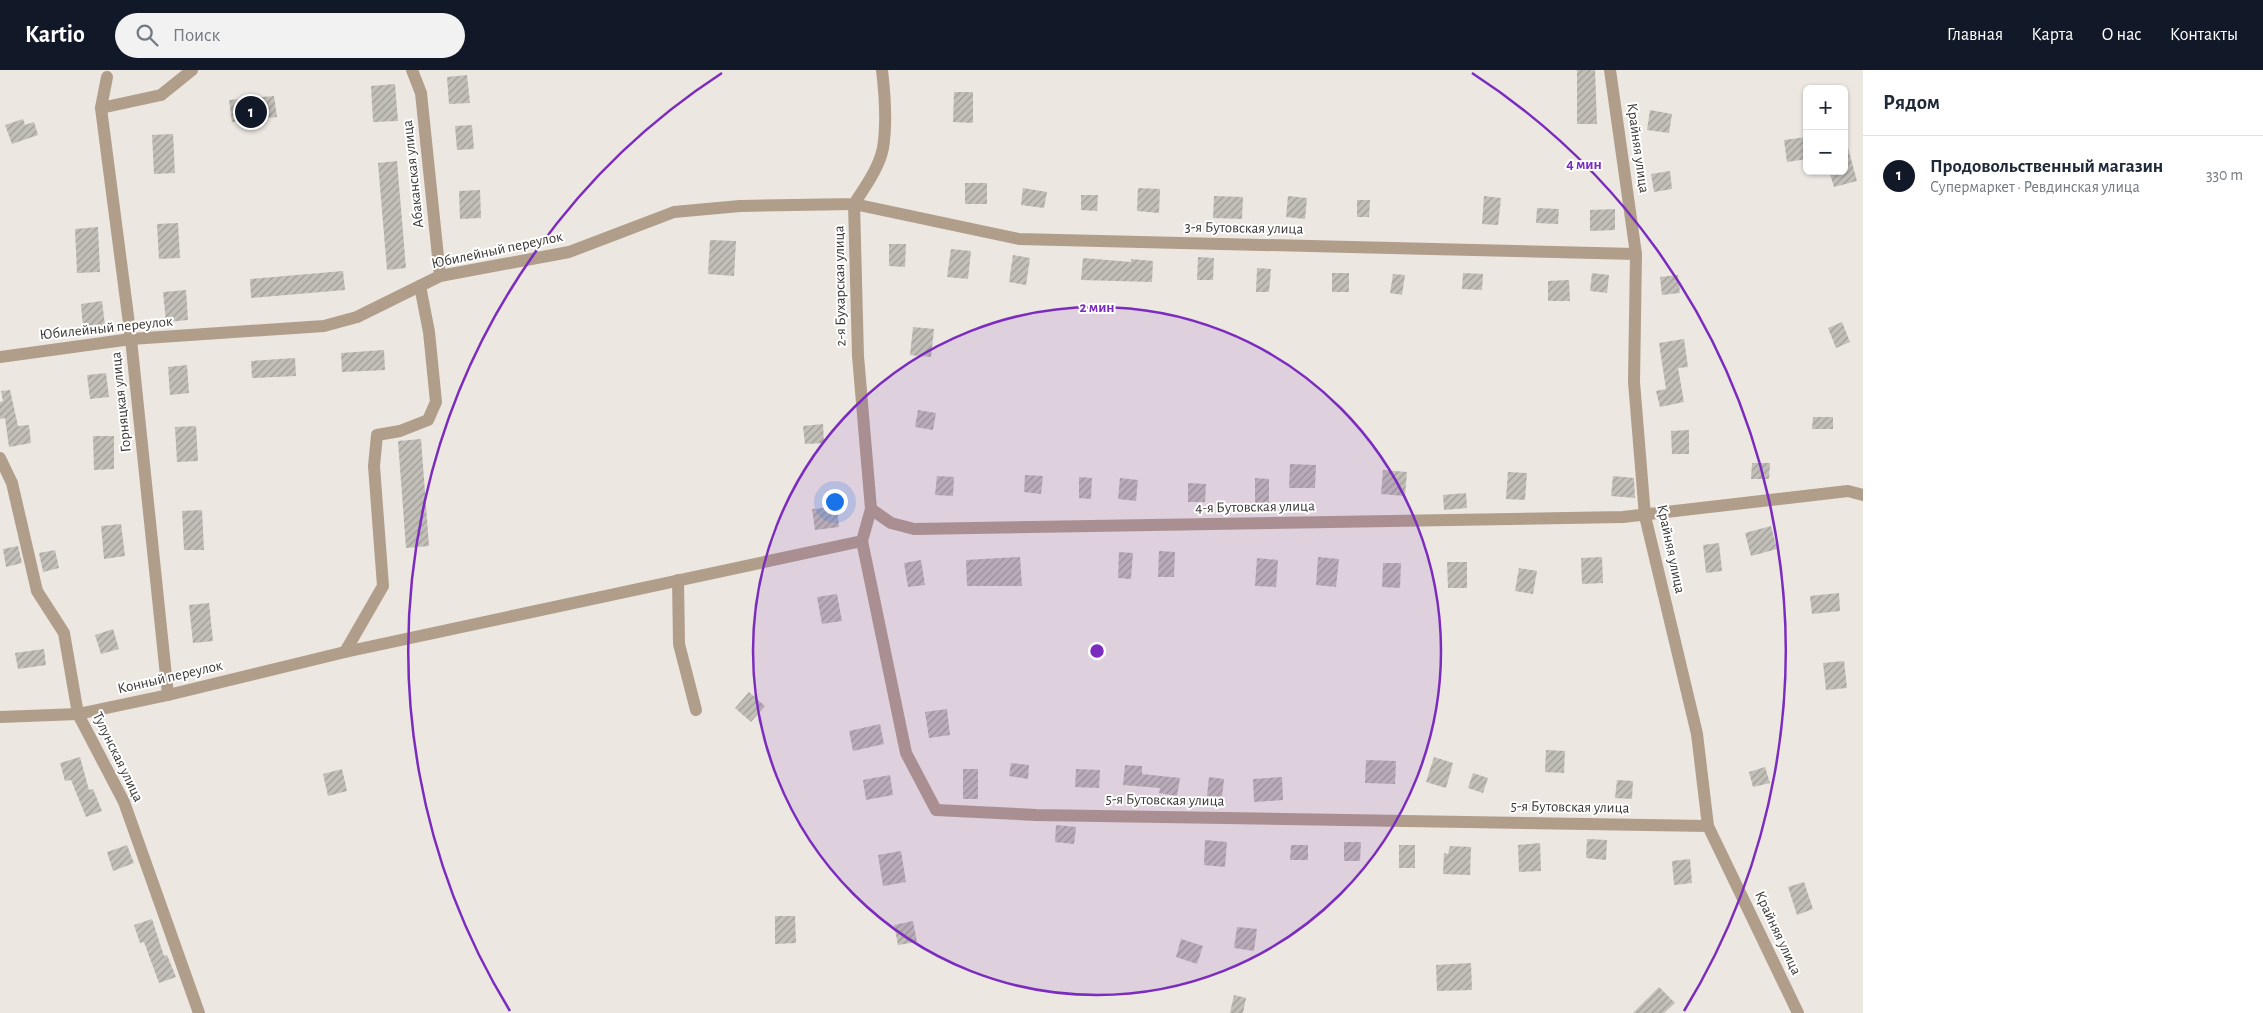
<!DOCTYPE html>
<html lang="ru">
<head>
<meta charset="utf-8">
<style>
  :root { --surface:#fff; --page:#f2f2f3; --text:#1f2937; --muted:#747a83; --line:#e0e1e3; --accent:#111827 }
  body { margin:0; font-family:"Alegreya Sans",sans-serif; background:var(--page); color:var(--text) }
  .controls { position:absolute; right:15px; top:15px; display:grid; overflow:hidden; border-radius:8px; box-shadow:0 1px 4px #0004 }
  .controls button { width:45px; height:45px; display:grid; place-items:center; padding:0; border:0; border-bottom:1px solid var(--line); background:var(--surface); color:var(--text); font:25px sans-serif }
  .you { position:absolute; left:834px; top:431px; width:18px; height:18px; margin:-12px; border:4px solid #fff; border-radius:50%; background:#1a73e8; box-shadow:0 0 0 8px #1a73e833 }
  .badge { display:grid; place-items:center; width:32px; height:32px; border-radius:50%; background:var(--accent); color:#fff; font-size:16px; font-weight:700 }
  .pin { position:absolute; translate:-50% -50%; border:2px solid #fff; box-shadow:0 1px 5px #0006 }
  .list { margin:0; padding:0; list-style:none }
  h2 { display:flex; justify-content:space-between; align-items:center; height:65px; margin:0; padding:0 20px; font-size:21px }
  h2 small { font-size:16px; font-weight:400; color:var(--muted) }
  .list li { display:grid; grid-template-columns:32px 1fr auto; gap:15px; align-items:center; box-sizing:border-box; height:80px; padding:0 20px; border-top:1px solid var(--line) }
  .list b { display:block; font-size:19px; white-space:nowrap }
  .list p { margin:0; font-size:16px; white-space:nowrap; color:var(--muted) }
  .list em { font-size:16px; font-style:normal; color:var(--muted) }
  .icon { flex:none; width:28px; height:28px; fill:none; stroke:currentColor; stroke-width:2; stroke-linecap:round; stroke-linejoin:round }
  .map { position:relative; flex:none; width:1863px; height:943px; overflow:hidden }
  header { display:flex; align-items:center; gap:30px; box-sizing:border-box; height:70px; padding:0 25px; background:var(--accent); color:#fff }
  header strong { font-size:24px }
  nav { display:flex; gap:28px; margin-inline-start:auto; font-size:18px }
  .search { width:350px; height:45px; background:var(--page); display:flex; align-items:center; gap:12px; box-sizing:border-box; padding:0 18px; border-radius:28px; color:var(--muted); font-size:19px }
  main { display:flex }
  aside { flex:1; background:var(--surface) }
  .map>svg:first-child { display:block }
  .building { fill:url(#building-hatch) }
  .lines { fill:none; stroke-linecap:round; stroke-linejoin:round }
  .minor { stroke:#b09e8b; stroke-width:12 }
  .tertiary { stroke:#b09e8b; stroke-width:12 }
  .ring { fill:none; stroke:#7b2cbf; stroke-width:2.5 }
  .labels { text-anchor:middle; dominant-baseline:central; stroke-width:4; stroke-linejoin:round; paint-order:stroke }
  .street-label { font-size:15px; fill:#3a3836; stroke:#fff }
  .centre { fill:#7b2cbf; stroke:#fff; stroke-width:2.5 }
  .ring-label { font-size:15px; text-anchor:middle; font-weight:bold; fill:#7b2cbf; stroke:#fff; stroke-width:4; stroke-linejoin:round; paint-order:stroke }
</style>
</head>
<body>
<header>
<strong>Kartio</strong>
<div class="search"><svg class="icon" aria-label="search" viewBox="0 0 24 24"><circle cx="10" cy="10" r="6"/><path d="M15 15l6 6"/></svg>Поиск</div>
<nav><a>Главная</a><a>Карта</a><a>О нас</a><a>Контакты</a></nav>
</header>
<main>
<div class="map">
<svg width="1863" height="943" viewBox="0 0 1863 943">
  <defs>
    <pattern id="building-hatch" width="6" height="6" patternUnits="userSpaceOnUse" patternTransform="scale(1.25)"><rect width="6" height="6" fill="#c2beb8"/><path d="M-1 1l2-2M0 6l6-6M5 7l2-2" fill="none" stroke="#9f9b96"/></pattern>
  </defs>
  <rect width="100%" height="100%" fill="#ede7e2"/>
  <g class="building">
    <path d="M1577,0H1595L1597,54H1577Z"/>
    <path d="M467,5L470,33L449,34L447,7Z"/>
    <path d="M395,14L398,51L373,52L371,16Z"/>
    <path d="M954,22H973V53L953,52Z"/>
    <path d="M274,26L277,47L232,52L229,30Z"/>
    <path d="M1650,40L1672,44L1669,63L1647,60Z"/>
    <path d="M23,49L25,55L34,52L38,65L12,74L5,55Z"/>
    <path d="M472,55L474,79L457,80L455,56Z"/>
    <path d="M173,64L175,103L154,104L152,65Z"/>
    <path d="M1807,67V89L1787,92L1784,70Z"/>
    <path d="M1848,78L1857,111L1834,117L1829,101H1844V79Z"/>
    <path d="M397,91L406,198L387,200L378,93Z"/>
    <path d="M1670,101L1672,119L1654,122L1651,104Z"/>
    <rect x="965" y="113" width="22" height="21"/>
    <path d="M1023,118L1047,122L1044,138L1021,135Z"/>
    <path d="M1138,118L1160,119L1159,143L1137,141Z"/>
    <path d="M480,120L481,148L460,149L459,121Z"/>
    <path d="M1081,125H1098L1097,141L1081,140Z"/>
    <path d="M1214,126L1243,127L1242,149L1213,148Z"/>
    <path d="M1288,126L1307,128L1305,149L1286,147Z"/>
    <path d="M1484,126L1501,128L1498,155L1482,154Z"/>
    <path d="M1357,130H1370L1369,147H1357Z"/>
    <path d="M1537,138L1559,139L1558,154L1536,153Z"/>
    <path d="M1615,139V160L1590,161V140Z"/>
    <path d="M178,153L180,188L159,189L157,154Z"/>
    <path d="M98,157L100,202L77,203L75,159Z"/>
    <path d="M710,170L736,171L734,206L708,204Z"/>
    <path d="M889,174H906L905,197L889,196Z"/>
    <path d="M951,179L971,181L968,209L947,207Z"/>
    <path d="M1013,185L1030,188L1026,215L1009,212Z"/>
    <path d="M1198,187L1214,188L1213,210H1197Z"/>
    <path d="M1083,188L1131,192V189L1153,191L1152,212L1081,210Z"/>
    <path d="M1257,198L1271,199L1269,222H1256Z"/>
    <path d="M343,201L345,220L251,228L250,209Z"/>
    <rect x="1332" y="203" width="17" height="19"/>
    <path d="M1463,203L1483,204L1482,220L1462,219Z"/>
    <path d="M1592,203L1609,205L1607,223L1590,221Z"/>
    <path d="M1393,204L1405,205L1402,225L1390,223Z"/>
    <path d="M1678,205L1680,223L1662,225L1660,207Z"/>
    <path d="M1569,210L1570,231H1548V211Z"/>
    <path d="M186,220L188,250L166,252L163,222Z"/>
    <path d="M102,231L105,256L83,258L81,234Z"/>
    <path d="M1842,252L1850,272L1836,278L1828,258Z"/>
    <path d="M913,257L934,259L931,287L910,285Z"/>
    <path d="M1684,269L1688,297L1678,298L1684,332L1660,337L1656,321L1666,319L1659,273Z"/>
    <path d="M384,280L385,300L342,302L341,283Z"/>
    <path d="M295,288L296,306L252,308L251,291Z"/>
    <path d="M187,295L189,323L170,325L168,297Z"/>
    <path d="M106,303L109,327L90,329L87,305Z"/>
    <path d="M10,320L18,356L29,355L31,373L9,377L5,348L0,349V332L3,331L1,321Z"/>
    <path d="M918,340L936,343L933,360L915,357Z"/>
    <path d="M1813,347H1833V359H1812Z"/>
    <path d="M823,354L824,373L805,374L803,356Z"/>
    <path d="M196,356L198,391L177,392L175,357Z"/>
    <path d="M1689,360V384H1672L1671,361Z"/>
    <path d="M93,366H114V399L94,400Z"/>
    <path d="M421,369L429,476L406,478L398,371Z"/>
    <path d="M1752,393H1770L1769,409H1751Z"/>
    <path d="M1290,394L1316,395L1315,418H1289Z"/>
    <path d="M1383,400L1407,402L1405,426L1381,424Z"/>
    <path d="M1508,402L1527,403L1525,430L1506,429Z"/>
    <path d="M1025,405L1043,406L1041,424L1024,422Z"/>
    <path d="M937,406L954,407L953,426L935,425Z"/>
    <path d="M1613,406L1634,408L1635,428L1611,426Z"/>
    <path d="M1079,407L1092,408L1091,429L1079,428Z"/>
    <path d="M1120,408L1138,410L1136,431L1118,429Z"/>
    <path d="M1255,408L1269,409V435H1255Z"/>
    <path d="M1188,413L1206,414L1205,432H1188Z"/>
    <path d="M1466,423L1467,438L1444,440L1443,425Z"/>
    <path d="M837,437L839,457L815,460L812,439Z"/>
    <path d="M202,440L204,480H184L182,441Z"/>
    <path d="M121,454L125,486L104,489L101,456Z"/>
    <path d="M1771,456L1777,479L1751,486L1745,463Z"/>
    <path d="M1719,473L1722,501L1706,503L1703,475Z"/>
    <path d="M18,476L22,493L6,497L3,479Z"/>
    <path d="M55,480L59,498L43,502L39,483Z"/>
    <path d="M1159,481L1175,482L1174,507H1158Z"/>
    <path d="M1119,482L1133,483L1131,509L1118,508Z"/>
    <path d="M1020,487L1022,516H967L966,490Z"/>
    <path d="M1318,487L1339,489L1336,517L1316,515Z"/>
    <path d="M1602,487L1603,513L1582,514L1581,488Z"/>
    <path d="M1257,488L1278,490L1276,517L1255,516Z"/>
    <path d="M921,490L925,515L908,517L904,493Z"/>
    <path d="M1447,492H1467V518H1448Z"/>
    <path d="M1383,493H1401L1400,518L1382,517Z"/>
    <path d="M1519,498L1537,501L1533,524L1515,521Z"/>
    <path d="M1839,523L1840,541L1812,544L1810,526Z"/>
    <path d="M837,524L842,551L822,554L817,527Z"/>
    <path d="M209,533L213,571L193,573L189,535Z"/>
    <path d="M113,559L119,579L101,584L95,565Z"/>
    <path d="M44,579L46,595L18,599L15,583Z"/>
    <path d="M1844,591L1847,618L1826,620L1823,593Z"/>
    <path d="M749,622L765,636L751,652L735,638Z"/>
    <path d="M947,639L950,665L929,668L925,642Z"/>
    <path d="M880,654L884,674L853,681L849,661Z"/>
    <path d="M1546,680L1565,681L1564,703L1545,702Z"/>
    <path d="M80,687L89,720L93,719L102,741L86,747L71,710L65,711L60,693Z"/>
    <path d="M1434,687L1453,693L1446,718L1426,712Z"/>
    <path d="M1366,690L1396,691L1395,714L1365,713Z"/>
    <path d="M1011,693L1029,695L1028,709L1009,706Z"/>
    <path d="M1125,695L1142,696V704L1180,708L1177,726L1159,723L1160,718L1123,715Z"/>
    <path d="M1765,697L1770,713L1753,717L1749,702Z"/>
    <path d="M342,699L347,721L328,726L323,704Z"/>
    <rect x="963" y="699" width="15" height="30"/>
    <path d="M1076,699L1100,700L1099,718L1075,717Z"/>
    <path d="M1473,703L1488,708L1483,723L1468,718Z"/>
    <path d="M890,705L893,725L866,730L863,710Z"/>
    <path d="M1209,707L1224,709L1222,727L1207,726Z"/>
    <path d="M1282,707L1283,730L1254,732L1253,709Z"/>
    <path d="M1617,710L1633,711L1632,729L1615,728Z"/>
    <path d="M1056,755L1076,757L1074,774L1055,772Z"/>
    <path d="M1587,769L1607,770L1606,790L1586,788Z"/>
    <path d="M1205,770L1227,772L1225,797L1204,795Z"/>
    <path d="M1344,772H1361L1360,791H1344Z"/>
    <path d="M1540,773L1541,801L1519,802L1518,775Z"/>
    <path d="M127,775L134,793L113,801L107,782Z"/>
    <path d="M1291,775H1308V790H1290Z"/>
    <rect x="1399" y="775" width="16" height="23"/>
    <path d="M1450,776L1471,777L1470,805L1443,804L1444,783L1448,784Z"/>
    <path d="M901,781L906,812L883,816L878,785Z"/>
    <path d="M1690,789L1692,813L1674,815L1672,791Z"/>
    <path d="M1804,812L1813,839L1797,845L1788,817Z"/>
    <path d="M775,846H795L796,873L775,874Z"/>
    <path d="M152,849L164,886L167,885L176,907L159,913L144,872L140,873L134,855Z"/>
    <path d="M913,851L917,872L898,875L894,855Z"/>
    <path d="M1237,857L1257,859L1254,881L1234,878Z"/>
    <path d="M1181,869L1203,876L1197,894L1176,887Z"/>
    <path d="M1471,893L1472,920L1437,921L1436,895Z"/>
    <path d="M1659,917L1675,933L1664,943H1633Z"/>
    <path d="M1234,925L1246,928L1243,943H1230Z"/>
  </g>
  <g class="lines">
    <g class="minor">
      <path d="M412,0L421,23L440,206"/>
      <path d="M1610,0L1636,184L1634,312L1645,446L1697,664L1708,756L1798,943"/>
      <path d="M107,7L101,38L131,269L168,625"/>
      <path d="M101,38L161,25L192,0"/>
      <path d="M1636,184L1019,169L854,134L858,286L871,439L862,471L906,683L936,740L1036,745L1708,756"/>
      <path d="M0,388L12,413L37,521L64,563L78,644L124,732L199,943"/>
      <path d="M871,439L891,453L914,459L1623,447L1848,421L1863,425"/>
      <path d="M678,510L679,574L696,640"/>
      <path d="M345,582L383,516L374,396L377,365L400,361L428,350L436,332L429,262L420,216"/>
      <path d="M0,647L78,644L168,625L345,582L862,471"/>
    </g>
    <path class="tertiary" d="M0,287L131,269L324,256L357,247L440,206L569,182L674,142L740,136L854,134C865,117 879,98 883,78C887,53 885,25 882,0"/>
  </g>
  <circle cx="1097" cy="581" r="344" fill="#7b2cbf" fill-opacity=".12"/>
  <g class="ring">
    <circle cx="1097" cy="581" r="344"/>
    <path d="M510 941A689 689 0 0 1 722 3M1472 3A689 689 0 0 1 1684 941"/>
  </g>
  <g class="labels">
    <g class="street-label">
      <text transform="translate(1638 78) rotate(82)">Крайняя улица</text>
      <text transform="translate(413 104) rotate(-96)">Абаканская улица</text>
      <text transform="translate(1244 158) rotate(1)">3-я Бутовская улица</text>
      <text transform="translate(497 180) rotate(-12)">Юбилейный переулок</text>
      <text transform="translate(840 216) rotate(-91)">2-я Бухарская улица</text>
      <text transform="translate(106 258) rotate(-6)">Юбилейный переулок</text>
      <text transform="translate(121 332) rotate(-96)">Горняцкая улица</text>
      <text transform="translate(1255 437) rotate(-1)">4-я Бутовская улица</text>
      <text transform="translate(1671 479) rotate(78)">Крайняя улица</text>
      <text transform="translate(170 607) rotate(-13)">Конный переулок</text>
      <text transform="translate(118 687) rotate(64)">Тулунская улица</text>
      <text transform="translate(1165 730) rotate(1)">5-я Бутовская улица</text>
      <text transform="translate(1570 737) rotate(1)">5-я Бутовская улица</text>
      <text transform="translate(1778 863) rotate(65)">Крайняя улица</text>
    </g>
  </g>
  <circle cx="1097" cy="581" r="8" class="centre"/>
  <g class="ring-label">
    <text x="1584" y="99">4 мин</text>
    <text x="1097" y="242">2 мин</text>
  </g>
</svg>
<div class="controls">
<button>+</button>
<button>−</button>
</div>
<div class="you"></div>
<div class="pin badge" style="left:251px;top:42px">1</div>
</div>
<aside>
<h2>Рядом<small></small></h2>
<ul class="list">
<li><span class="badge">1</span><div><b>Продовольственный магазин</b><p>Супермаркет · Ревдинская улица</p></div><em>330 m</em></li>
</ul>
</aside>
</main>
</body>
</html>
